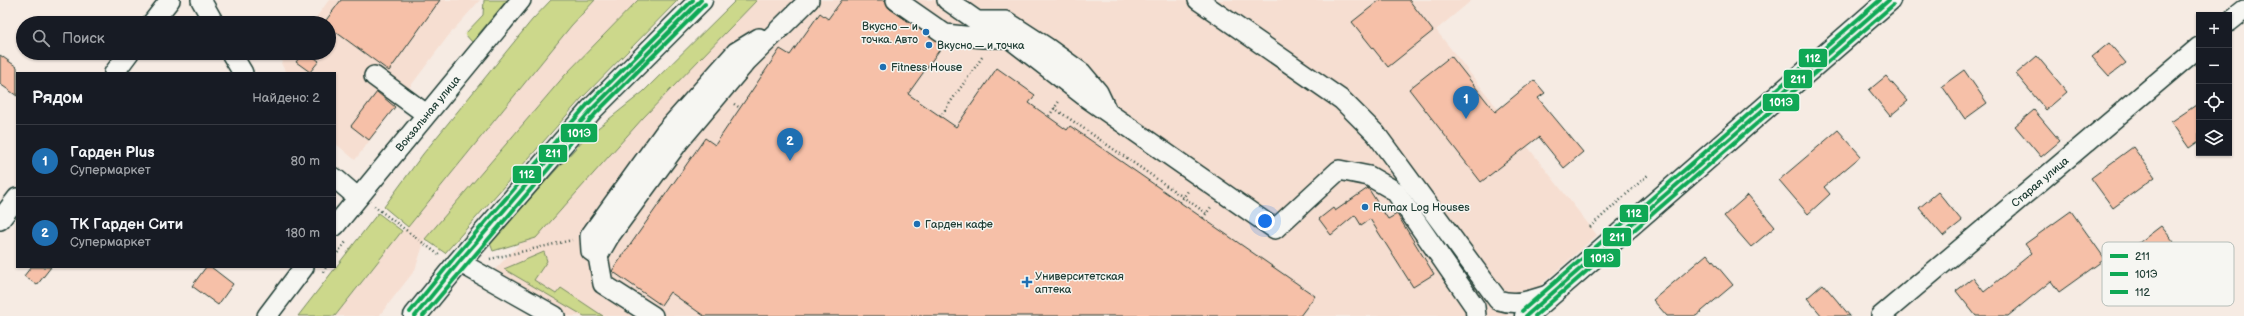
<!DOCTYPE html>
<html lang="ru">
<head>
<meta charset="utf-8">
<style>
  :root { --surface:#171b24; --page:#20242c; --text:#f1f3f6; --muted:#9ea1a6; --line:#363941; --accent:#1f6fb2 }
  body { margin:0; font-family:"Balsamiq Sans",sans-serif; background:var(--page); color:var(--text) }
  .controls { position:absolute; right:12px; top:12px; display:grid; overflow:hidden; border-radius:0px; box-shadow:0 1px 3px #0004 }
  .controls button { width:36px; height:36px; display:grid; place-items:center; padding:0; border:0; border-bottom:1px solid var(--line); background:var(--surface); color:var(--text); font:20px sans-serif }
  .you { position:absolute; left:1265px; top:221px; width:14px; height:14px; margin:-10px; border:3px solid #fff; border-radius:50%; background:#1a73e8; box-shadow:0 0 0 6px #1a73e833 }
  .badge { display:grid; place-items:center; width:26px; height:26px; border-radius:50%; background:var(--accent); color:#fff; font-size:13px; font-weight:700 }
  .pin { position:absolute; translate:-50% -33px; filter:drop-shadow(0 1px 2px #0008) }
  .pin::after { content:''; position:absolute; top:21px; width:14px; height:12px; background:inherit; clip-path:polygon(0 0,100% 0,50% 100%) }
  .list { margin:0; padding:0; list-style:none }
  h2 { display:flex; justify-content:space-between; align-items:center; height:52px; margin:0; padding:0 16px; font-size:17px }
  h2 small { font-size:13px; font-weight:400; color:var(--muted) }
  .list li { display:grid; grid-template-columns:26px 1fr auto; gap:12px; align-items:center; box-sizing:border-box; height:72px; padding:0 16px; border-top:1px solid var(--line) }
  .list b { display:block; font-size:15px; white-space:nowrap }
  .list p { margin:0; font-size:13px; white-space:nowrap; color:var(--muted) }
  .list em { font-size:13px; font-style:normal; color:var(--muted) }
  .icon { flex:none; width:22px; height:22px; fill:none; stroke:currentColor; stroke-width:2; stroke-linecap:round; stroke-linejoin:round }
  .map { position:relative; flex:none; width:2244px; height:316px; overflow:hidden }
  .search { position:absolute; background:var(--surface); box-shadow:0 1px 3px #0004; left:16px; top:16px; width:320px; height:44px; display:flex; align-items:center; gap:10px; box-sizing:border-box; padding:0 14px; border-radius:22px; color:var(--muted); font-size:15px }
  .panel { position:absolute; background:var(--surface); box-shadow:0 1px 3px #0004; left:16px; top:72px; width:320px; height:196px; border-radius:0px }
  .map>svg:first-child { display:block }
  .built { fill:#f6ded1 }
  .green { fill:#ccd88b; stroke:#768a60 }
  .building { fill:#f6c0a8; stroke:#1f3d34 }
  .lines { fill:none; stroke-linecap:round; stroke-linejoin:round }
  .minor-casing { stroke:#1f3d34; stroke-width:22 }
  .major-casing { stroke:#1f3d34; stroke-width:25 }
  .path { stroke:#1f3d34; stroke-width:2.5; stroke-dasharray:1 3; stroke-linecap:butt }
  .minor { stroke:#f6f6f2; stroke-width:19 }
  .major { stroke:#f6f6f2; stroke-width:22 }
  .bus-1-casing { stroke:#f6f6f2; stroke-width:7 }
  .bus-2-casing { stroke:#f6f6f2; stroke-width:7 }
  .bus-3-casing { stroke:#f6f6f2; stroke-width:7 }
  .bus-1 { stroke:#10a855; stroke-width:4 }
  .bus-2 { stroke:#10a855; stroke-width:4 }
  .bus-3 { stroke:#10a855; stroke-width:4 }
  .poi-dot { fill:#1f6fb2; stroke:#f6f6f2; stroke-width:1.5 }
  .labels { text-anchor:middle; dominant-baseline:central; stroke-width:3; stroke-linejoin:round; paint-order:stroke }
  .poi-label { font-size:11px; fill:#1f3d34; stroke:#f6f6f2; text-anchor:start }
  .street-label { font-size:11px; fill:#1f3d34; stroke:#f6f6f2 }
  .key { fill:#f6f6f2; stroke:#b6beb9; stroke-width:1 }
  .key-label { font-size:11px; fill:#1f3d34 }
  .line-badge { stroke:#f6f6f2; stroke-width:1.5 }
  .badge-label { font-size:11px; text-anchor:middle; font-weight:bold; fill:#fff }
</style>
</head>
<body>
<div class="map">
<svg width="2244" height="316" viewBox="0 0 2244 316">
  <rect width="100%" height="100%" fill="#f6ebe3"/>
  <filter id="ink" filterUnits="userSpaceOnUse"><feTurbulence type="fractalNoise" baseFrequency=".025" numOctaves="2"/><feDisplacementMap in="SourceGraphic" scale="8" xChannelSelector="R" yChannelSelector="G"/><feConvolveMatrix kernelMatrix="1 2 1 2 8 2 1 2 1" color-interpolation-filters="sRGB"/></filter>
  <g filter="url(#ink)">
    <g class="built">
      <path d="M329,0H480L449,35L355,160L335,143V73H286L281,63L289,53H329V23H312Z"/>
      <path d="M595,0H638L565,75L425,239L415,270L379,316H335L402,231L408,227L571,26Z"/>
      <path d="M753,0H1472L1436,30L1597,235L1506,316H542L483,282Z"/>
    </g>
    <g class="green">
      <path d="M484,0H507L472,42L465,34L483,15Z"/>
      <path d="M551,0H595L571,26L408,227L384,207L423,154L532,20Z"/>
      <path d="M638,0H678L581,99L445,253L425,239L565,75Z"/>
      <path d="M736,0H757L643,118L536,238L493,251L490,243L584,139L643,92Z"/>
      <path d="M378,213L402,231L335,316H298Z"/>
      <path d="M544,252L547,261L534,280L556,294L561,288L603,316H584L504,269Z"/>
    </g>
    <g class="building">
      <path d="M341,0H440L389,71L329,27V23H324Z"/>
      <path d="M842,0H885L890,9L943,45L908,94L956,127L997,68L1035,95L1029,103L1067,130L1070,126L1315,296L1300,316H704L670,292L661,305L612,271L705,138L715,145L780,49L790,55L820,13L828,19Z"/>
      <path d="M1380,0H1409L1433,31L1388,67L1352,22Z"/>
      <path d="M2109,43L2126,63L2109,76L2092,57Z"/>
      <path d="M303,53H308L319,61L310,72L296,62Z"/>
      <path d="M0,55L17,67V96L0,84Z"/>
      <path d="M1451,56L1495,112L1534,80L1545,93L1538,98L1583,152L1564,168L1539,137L1481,182L1409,89Z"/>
      <path d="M2037,56L2067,92L2046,110L2016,74Z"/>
      <path d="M1964,70L1987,103L1965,119L1942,86Z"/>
      <path d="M1886,76L1908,101L1890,116L1869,90Z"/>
      <path d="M377,92L395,107L369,140L351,126Z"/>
      <path d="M2199,103V141L2189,148L2171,122Z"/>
      <path d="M2034,110L2060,141L2041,157L2015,126Z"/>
      <path d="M1838,130L1861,156L1824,187L1830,194L1808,214L1779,180Z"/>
      <path d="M2133,147L2155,177L2113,208L2091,178Z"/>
      <path d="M1368,188L1388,219L1397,214L1434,274L1413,287L1370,219L1361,225L1355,215L1331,235L1319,219L1333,208L1335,211Z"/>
      <path d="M1938,192L1962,221L1943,236L1919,208Z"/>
      <path d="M1748,195L1775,227L1751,247L1724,216Z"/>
      <path d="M2071,211L2105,259L2059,292L2051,281L2008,316H1976L1956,291L1973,278L1984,292L2032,253L2025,244Z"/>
      <path d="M2161,226L2174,242L2153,258L2155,267L2141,278L2123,255Z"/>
      <path d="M1707,254L1733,285L1696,316H1667L1653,300Z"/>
      <path d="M31,267H51L37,285L24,276Z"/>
      <path d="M206,267H211L233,284L218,305L192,286Z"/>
      <path d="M1823,284L1850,316H1822L1807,298Z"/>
    </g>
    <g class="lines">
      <g class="minor-casing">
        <g id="minor">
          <path d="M201,0L214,23"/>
          <path d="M896,0L945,34L983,38H1009L1087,98L1275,229L1339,170L1369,176L1395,191L1475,307L1476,316"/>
          <path d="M947,0L977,21H1006L1046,47L1082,73L1098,92L1106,109"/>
          <path d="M1198,0L1342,100L1376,134L1498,300C1517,306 1532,300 1551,294"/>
          <path d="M2229,22L2244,10"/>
          <path d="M152,23L170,0"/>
          <path d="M231,53L243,73"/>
          <path d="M114,73L129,53"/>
          <path d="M374,76L426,114"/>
          <path d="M335,178L357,197"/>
          <path d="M0,220L17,198"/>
          <path id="s1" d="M335,226L521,0"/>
          <path d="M598,256L591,251L590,236L665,132L736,52L759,38"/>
          <path d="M459,262L555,316"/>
          <path d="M267,316L304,267"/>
          <path d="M653,316L603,284L598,256L609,237L678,143L747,61L809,0"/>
          <path id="s2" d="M1881,316L2199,47"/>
        </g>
      </g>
      <g class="major-casing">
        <g id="major">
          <path d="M415,316L459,262L592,109L701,0"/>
          <path d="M1526,316L1889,0"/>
        </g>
      </g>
      <g class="path">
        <path d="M734,104L740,108"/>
        <path d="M1054,108L1206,213"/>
        <path d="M1049,116L1060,100"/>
        <path d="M940,117L983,56"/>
        <path d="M1180,202L1188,191"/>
        <path d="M374,206L439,255"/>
        <path d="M1203,218L1211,207"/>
        <path d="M1590,227L1649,174"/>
        <path d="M335,256L346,242"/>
        <path d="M490,259L572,240"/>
        <path d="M323,272L326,267"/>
      </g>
      <use href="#minor" class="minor"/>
      <use href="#major" class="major"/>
      <g class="bus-1-casing">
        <g id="bus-1">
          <path d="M415,316L459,262L592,109L701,0"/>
          <path d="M1526,316L1889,0"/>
        </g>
      </g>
      <g class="bus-2-casing">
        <g id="bus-2">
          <path d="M423,316L596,113L705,4"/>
          <path d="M1535,316L1893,5"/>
        </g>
      </g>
      <g class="bus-3-casing">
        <g id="bus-3">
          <path d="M1522,311L1880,0"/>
          <path d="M410,312L454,258L587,105L693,0"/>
        </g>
      </g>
      <use href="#bus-1" class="bus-1"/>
      <use href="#bus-2" class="bus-2"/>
      <use href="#bus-3" class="bus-3"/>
    </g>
  </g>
  <g class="poi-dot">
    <circle cx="926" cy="32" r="4"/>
    <circle cx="929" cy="45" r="4"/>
    <circle cx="883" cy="67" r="4"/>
    <circle cx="1365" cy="207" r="4"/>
    <circle cx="917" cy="224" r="4"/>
    <path d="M1025 276h4v4h4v4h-4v4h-4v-4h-4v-4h4z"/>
  </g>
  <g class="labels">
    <g class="poi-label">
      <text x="918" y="26" text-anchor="end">Вкусно — и<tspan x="918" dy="13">точка. Авто</tspan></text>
      <text x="937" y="45">Вкусно — и точка</text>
      <text x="891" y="67">Fitness House</text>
      <text x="1373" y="207">Rumax Log Houses</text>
      <text x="925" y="224">Гарден кафе</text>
      <text x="1035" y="276">Университетская<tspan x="1035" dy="13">аптека</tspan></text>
    </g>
    <g class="street-label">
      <text stroke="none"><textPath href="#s1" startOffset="146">Вокзальная улица</textPath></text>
      <text stroke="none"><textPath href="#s2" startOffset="208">Старая улица</textPath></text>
    </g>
  </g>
  <rect x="2102" y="242" width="132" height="64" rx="6" class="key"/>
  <rect x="2110" y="254" width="18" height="4" fill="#10a855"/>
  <rect x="2110" y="272" width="18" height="4" fill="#10a855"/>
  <rect x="2110" y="290" width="18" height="4" fill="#10a855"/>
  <g class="key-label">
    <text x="2135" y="260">211</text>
    <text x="2135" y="278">101Э</text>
    <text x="2135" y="296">112</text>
  </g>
  <g class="line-badge">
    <rect x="1798" y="48" width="30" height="20" rx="4" fill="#10a855"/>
    <rect x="1783" y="69" width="30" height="20" rx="4" fill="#10a855"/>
    <rect x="1762" y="93" width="38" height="19" rx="4" fill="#10a855"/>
    <rect x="560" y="123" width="38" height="20" rx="4" fill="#10a855"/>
    <rect x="538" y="144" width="30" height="19" rx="4" fill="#10a855"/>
    <rect x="512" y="165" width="30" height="19" rx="4" fill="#10a855"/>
    <rect x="1619" y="204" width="30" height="19" rx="4" fill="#10a855"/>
    <rect x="1602" y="227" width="30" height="20" rx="4" fill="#10a855"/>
    <rect x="1583" y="248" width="38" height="20" rx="4" fill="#10a855"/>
  </g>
  <g class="badge-label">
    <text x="1813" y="62">112</text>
    <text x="1798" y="83">211</text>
    <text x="1781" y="106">101Э</text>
    <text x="579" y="137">101Э</text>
    <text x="553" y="157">211</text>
    <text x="527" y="178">112</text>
    <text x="1634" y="217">112</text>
    <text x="1617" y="241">211</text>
    <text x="1602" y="262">101Э</text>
  </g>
</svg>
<div class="controls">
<button>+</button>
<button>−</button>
<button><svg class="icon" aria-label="locate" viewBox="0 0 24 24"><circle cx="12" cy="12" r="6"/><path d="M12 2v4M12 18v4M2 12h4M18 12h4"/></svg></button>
<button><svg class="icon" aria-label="layers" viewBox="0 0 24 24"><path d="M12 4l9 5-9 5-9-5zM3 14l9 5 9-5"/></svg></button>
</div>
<div class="you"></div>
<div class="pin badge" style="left:1466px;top:119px">1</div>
<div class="pin badge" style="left:790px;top:161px">2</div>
<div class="search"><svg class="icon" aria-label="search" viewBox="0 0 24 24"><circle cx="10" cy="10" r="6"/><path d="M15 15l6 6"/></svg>Поиск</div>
<section class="panel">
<h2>Рядом<small>Найдено: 2</small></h2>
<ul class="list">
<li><span class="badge">1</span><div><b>Гарден Plus</b><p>Супермаркет</p></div><em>80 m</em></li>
<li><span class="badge">2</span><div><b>ТК Гарден Сити</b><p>Супермаркет</p></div><em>180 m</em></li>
</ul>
</section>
</div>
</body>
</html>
